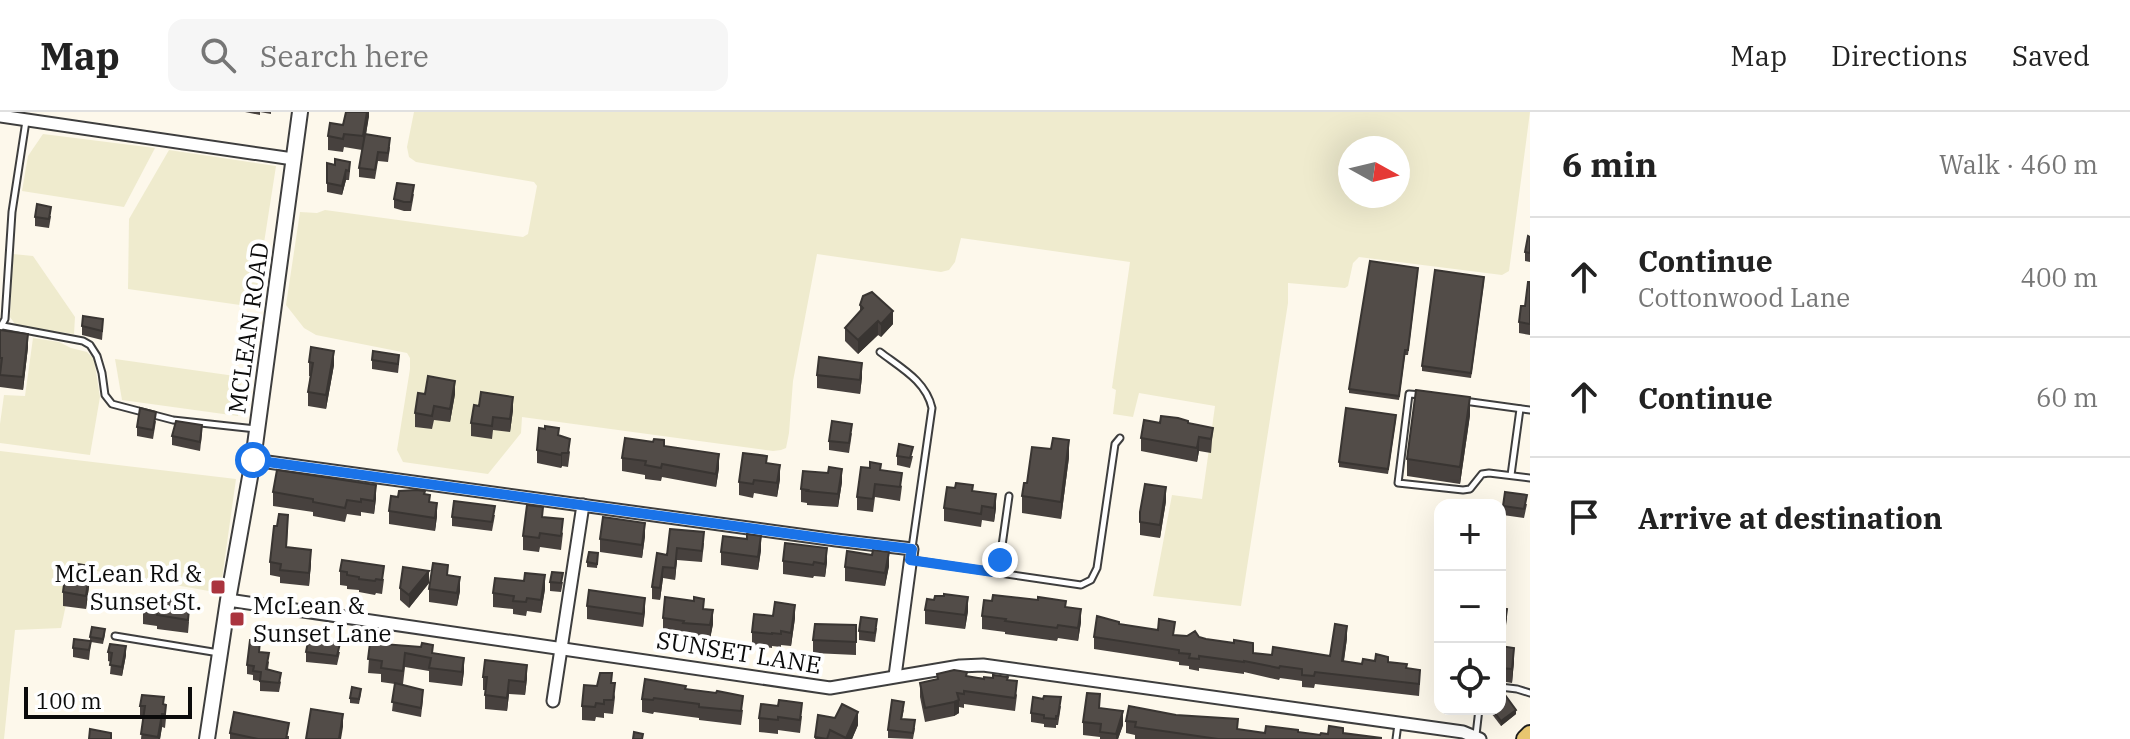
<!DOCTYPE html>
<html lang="en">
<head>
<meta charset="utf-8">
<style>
  :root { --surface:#fff; --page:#f6f6f6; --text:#222; --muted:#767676; --line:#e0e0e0 }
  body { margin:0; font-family:"IBM Plex Serif",serif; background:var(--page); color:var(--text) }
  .controls { position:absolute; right:24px; bottom:24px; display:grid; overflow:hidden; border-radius:16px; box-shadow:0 8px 32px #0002 }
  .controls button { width:72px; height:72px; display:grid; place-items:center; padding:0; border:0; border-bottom:2px solid var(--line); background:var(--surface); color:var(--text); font:40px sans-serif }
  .compass { position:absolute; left:1338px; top:24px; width:72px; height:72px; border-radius:50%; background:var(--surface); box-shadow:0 8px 32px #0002; rotate:98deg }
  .scale { position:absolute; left:24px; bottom:20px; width:168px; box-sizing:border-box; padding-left:8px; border:4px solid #0b0b0b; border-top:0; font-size:22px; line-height:28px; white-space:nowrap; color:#0b0b0b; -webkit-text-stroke:6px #fff; paint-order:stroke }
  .stop { position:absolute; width:24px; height:24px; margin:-18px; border:6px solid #1a73e8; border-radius:50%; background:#fff }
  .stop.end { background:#1a73e8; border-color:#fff; box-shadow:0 2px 8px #0008 }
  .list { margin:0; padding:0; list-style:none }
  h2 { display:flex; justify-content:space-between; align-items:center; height:104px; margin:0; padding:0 32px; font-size:34px }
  h2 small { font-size:26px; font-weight:400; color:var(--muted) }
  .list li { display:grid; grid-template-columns:52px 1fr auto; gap:24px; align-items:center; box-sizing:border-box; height:120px; padding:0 32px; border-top:2px solid var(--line) }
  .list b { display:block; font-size:30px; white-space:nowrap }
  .list p { margin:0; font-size:26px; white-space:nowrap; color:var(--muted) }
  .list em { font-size:26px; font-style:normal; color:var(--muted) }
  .icon { flex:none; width:44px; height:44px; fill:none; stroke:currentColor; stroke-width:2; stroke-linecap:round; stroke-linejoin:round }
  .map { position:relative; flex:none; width:1530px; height:627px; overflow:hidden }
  header { display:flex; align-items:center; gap:48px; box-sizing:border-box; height:112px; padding:0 40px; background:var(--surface); border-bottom:2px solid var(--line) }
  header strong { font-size:38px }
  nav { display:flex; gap:44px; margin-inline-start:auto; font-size:28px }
  .search { width:560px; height:72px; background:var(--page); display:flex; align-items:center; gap:20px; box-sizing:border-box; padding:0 28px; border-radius:16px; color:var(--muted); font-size:30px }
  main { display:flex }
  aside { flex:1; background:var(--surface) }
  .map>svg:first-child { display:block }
  .farmland { fill:#efebce; fill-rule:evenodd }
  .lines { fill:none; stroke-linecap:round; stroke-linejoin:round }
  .service-casing { stroke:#3e3e3e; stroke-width:9 }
  .minor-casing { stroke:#3e3e3e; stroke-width:15 }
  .tertiary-casing { stroke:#3e3e3e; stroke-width:18 }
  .primary-casing { stroke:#1c1c1c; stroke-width:20 }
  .service { stroke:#fff; stroke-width:5 }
  .minor { stroke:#fff; stroke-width:11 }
  .tertiary { stroke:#fff; stroke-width:14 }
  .primary { stroke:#e8c66f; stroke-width:16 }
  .wall { fill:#47413e }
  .shaded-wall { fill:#393532 }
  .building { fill:#524c48; stroke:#393532; stroke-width:2 }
  .route { stroke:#1a73e8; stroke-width:10 }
  .poi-dot { fill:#aa343e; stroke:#fff; stroke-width:3 }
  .labels { text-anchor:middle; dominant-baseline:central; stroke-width:8; stroke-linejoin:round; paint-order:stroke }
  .street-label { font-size:24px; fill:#0b0b0b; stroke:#fff }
  .poi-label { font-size:24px; fill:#0b0b0b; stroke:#fff; text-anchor:end }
</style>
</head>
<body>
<header>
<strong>Map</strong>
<div class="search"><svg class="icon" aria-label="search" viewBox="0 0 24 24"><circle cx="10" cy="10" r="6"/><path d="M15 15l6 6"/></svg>Search here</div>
<nav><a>Map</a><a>Directions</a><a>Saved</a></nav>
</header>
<main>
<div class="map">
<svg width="1530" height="627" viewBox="0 0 1530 627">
  <rect width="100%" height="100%" fill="#fdf8eb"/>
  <g class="farmland">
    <path d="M414,0H1530L1509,159L1502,163L1359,145L1353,151L1348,174L1345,176L1288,171V191L1241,494L1153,484L1172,383L1202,387L1215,294L1139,281L1133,305L1113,302L1116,278L1112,276L1130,150L961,126L955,150L949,158L941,160L817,142L793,269L789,321L786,336L781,338L773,339L522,305L521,321L488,362L403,350L397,338L410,257V246L407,241L316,223L304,216L286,193L300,100L317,101L325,98L523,125L528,122L537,74L534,70L416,50L409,45L407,35ZM1350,36H1398V84H1350Z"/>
    <path d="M43,22L155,36L124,95L22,79L28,44Z"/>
    <path d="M169,38L276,54L254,195L128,177L129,107Z"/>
    <path d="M13,142L33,144L75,205L74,222L23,215L15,212L10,205Z"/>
    <path d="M33,226L59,230L71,236L87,240L94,247L100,285L90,343L0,331V312L4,283L25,284Z"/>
    <path d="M115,247L242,265L238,304L122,288Z"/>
    <path d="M0,339L236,367L220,481L74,455L61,516L15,518L4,627H0Z"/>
  </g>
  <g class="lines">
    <g class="service-casing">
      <g id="service">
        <path d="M3,214L83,229L90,233L97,244L102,261L105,283L112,292L173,308L256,317"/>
        <path d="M0,216L5,207L12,100L26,9"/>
        <path d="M880,240C901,256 926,269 932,296L912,436"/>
        <path d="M1422,283L1409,282L1398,371L1463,378L1470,377L1482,362L1489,361L1530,366"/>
        <path d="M1464,289L1530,298"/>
        <path d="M1511,363L1520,297"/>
        <path d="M911,448L1081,473L1091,468L1097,456L1115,332L1120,326"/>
        <path d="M993,460L1000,448L1009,384"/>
        <path d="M115,524L219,541"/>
        <path d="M1500,575L1517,577L1530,581"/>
        <path d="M1476,623L1479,597"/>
        <path d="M1396,627L1398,612"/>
      </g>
    </g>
    <g class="minor-casing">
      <g id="minor">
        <path d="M0,4L293,47"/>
        <path d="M253,348L836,428L912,437L895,564"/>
        <path d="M228,488L830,576L960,554L983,553L1463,620L1480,627"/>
        <path d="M553,589L583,393"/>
      </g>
    </g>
    <g class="tertiary-casing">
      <path id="tertiary" d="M207,627L228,488L253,348L300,0"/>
    </g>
    <g class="primary-casing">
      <path id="primary" d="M1525,627L1530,622"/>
    </g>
    <use href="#service" class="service"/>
    <use href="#minor" class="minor"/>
    <use href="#tertiary" class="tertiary"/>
    <use href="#primary" class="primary"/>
  </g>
  <g class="wall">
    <path d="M245,0H271V2L260,0V3Z"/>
    <path d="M369,0L366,23L390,35L388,50L378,49L375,67L359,65V56L362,38L344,35L343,40L328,38V24L343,13Z"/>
    <path d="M327,51L350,59L349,68H346L342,83L327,80Z"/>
    <path d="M414,82L411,99H404L394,96V87Z"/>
    <path d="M51,104L49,116L35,114V105Z"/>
    <path d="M1530,125V150L1525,149V140Z"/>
    <path d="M1418,160L1408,243H1405L1399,288L1349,281V277Z"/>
    <path d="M1484,170L1471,266L1422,259V254Z"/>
    <path d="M1530,170V223L1519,221V210L1525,194Z"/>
    <path d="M860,193L893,212L881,225L878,223L858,242L845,229V216L860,199Z"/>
    <path d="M82,214L103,216L102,228L82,223Z"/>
    <path d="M0,218L28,235L23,278L0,275Z"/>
    <path d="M372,248L399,252L398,261L372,257Z"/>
    <path d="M309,250L334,253L326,297L308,294V280L310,264H309Z"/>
    <path d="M817,263L862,265L860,282L817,276Z"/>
    <path d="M425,282H455L450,310L434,308L432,317L415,315V301Z"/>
    <path d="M479,294L513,298L510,320L493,318L492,327L471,324V311Z"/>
    <path d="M1470,303L1460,372L1407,364V347Z"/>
    <path d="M1396,307L1388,362L1339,355V350Z"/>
    <path d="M156,309L153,327L137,324V315Z"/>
    <path d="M1160,311H1188L1213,316L1211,341L1199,339L1197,350L1141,339V326Z"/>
    <path d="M852,321L849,341L829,338V329Z"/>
    <path d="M202,322L200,339L172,333V324Z"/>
    <path d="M559,324L570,340L568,355L562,354L561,356L537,351V338Z"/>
    <path d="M664,334L719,356L716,375L662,365L661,369L645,367V363L622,359V346Z"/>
    <path d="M897,344H913L910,356L897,353Z"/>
    <path d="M1069,345L1061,407L1022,401V384L1027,371Z"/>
    <path d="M767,351L780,367L777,385L754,381L753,386L739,383V370Z"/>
    <path d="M881,358L902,374L900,389L875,385L873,400L857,398V385Z"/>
    <path d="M842,370L838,395L807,393V391L801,390V377Z"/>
    <path d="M973,379L996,396L994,410L982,408L981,415L944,409V396Z"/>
    <path d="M273,380L376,386L374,402L361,400V404L347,402L345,410L313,404V400L273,394Z"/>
    <path d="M425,383L437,404L435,419L389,412V399L398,385Z"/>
    <path d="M1166,389L1160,426L1140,423V400Z"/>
    <path d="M1527,392L1524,406L1503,403V394Z"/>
    <path d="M288,403L287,435L311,451L309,474L280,471V465L270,463V450L277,414Z"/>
    <path d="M495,403L492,419L452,414V405Z"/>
    <path d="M543,405L563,421L561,438L540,435L539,440L523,438V424Z"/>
    <path d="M670,417L704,431L702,450L677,448L675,468L663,466L660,488L652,487V475L667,443Z"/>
    <path d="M645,424L642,446L600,440V427Z"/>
    <path d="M747,427L761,438L758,458L721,453V440Z"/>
    <path d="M598,441L597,456L587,455V450Z"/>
    <path d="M783,449L827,450L825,465L814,464L813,466L783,462Z"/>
    <path d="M889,454L885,474L845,469V455Z"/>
    <path d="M340,459L384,467L382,482L376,481L375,483L359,480V478L347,477V474L340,473Z"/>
    <path d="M448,463L460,479L457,494L429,490V477Z"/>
    <path d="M90,467L86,497L63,494V480Z"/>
    <path d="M550,470H563L561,480L550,479Z"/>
    <path d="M429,471L409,496L400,488V476Z"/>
    <path d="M545,477L541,501L527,499L526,504L513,502V497L493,495V481Z"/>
    <path d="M944,484L968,499L965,517L925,512V498L934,488Z"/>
    <path d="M587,494L645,499L643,515L587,507Z"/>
    <path d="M1066,495L1081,510L1078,529L1058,526L1057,529L1005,522V520L982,517V504Z"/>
    <path d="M185,496L189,510L188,521L157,517V514L143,512V499Z"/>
    <path d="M1500,496L1507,506L1504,528H1500Z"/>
    <path d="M704,497L713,512L710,527L683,524V523L663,520V506Z"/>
    <path d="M795,506L791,534L781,533V535L772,534V536L752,533V520Z"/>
    <path d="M856,513V543L813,541V528Z"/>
    <path d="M1119,513L1175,523L1199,525L1253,541L1272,543L1330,544L1347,526L1344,549L1362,552L1388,550L1407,556L1420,570L1419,584L1315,572L1314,576L1302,575V569L1280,566L1279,568L1244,560V562L1199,556V559L1189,557V554L1179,553V550L1094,537V525Z"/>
    <path d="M877,516L875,530L859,528V519Z"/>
    <path d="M105,522L103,532L91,530L89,548L73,545V536L90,529V525Z"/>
    <path d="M370,531L433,541L464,559L462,574L429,570V559L405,555L403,572H396L423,587L421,605L392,599L395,572L381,570V562L368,561Z"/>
    <path d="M1500,534L1514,549L1512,571L1500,569Z"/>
    <path d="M108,540L126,543L122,564L110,562L111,550L108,549Z"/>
    <path d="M260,540L269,550L268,557L281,570L279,580L260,579V569L253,568V563L247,562V553Z"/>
    <path d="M306,540H340L337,553L306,550Z"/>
    <path d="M937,562L1008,568L1017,583L1015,599L964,592V596L959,595V601L954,604L925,610L920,585V571L937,568Z"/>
    <path d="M483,565L527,566L525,583L509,582L507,599L485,597V578H483Z"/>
    <path d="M612,571L615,585L613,602L604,601V606L596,605L595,609L582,608V594L597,574Z"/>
    <path d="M686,577L743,598L741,613L699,608V606L654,600L653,602L642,600V587Z"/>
    <path d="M361,581L359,592L350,591V586Z"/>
    <path d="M164,592L166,606L165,616L162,615L160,627H141L143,607H140V594Z"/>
    <path d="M1061,594L1058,613H1056V616L1044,615V612L1031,610V601Z"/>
    <path d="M1100,596L1123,613L1118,627H1100V625L1083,623V610Z"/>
    <path d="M904,597L902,607L915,616L913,627L888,626V618Z"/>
    <path d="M1488,597H1500L1516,602L1501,614Z"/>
    <path d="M818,603L858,613L852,627H815Z"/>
    <path d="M802,604L800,621L778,618V622L759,620V606Z"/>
    <path d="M1126,609L1238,617L1265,621L1298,620L1320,623L1343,621L1381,627H1135V623L1126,621Z"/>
    <path d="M230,621L289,624V627H230Z"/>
  </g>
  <g class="shaded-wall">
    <path d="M367,0H369V5L363,38V24Z"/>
    <path d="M346,58V68L342,83V74Z"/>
    <path d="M893,199V212L881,225V212Z"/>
    <path d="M878,209V223L858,242V228Z"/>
    <path d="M28,222V235L23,278V265Z"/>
    <path d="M334,239V253L326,297V283Z"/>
    <path d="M862,251V265L860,282V268Z"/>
    <path d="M455,269V282L450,310V297Z"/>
    <path d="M513,285V298L510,320V307Z"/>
    <path d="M1470,285V303L1460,372V355Z"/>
    <path d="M1199,325V339L1197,350V336Z"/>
    <path d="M1069,328V345L1061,407V390Z"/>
    <path d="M562,341V354L561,356V343Z"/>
    <path d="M719,342V356L716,375V362Z"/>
    <path d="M780,353V367L777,385V371Z"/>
    <path d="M842,357V370L838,395V382Z"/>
    <path d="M376,373V386L374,402V389Z"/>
    <path d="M1166,375V389L1160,426V413Z"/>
    <path d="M996,382V396L994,410V396Z"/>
    <path d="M437,391V404L435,419V406Z"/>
    <path d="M645,411V424L642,446V433Z"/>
    <path d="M761,424V438L758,458V445Z"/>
    <path d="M677,436V448L675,468V456Z"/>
    <path d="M827,436V450L825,465V452Z"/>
    <path d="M311,438V451L309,474V461Z"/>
    <path d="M889,440V454L885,474V461Z"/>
    <path d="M90,454V467L86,497V484Z"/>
    <path d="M663,455V466L660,488V476Z"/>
    <path d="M429,459V471L409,496V483Z"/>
    <path d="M545,463V477L541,501V488Z"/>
    <path d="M460,465V479L457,494V481Z"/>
    <path d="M968,485V499L965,517V503Z"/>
    <path d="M645,486V499L643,515V502Z"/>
    <path d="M795,493V506L791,534V521Z"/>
    <path d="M1081,497V510L1078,529V516Z"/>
    <path d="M713,498V512L710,527V513Z"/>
    <path d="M1347,514V526L1342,561V549Z"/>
    <path d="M126,534V543L122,564V555Z"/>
    <path d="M1514,536V549L1512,571V557Z"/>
    <path d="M464,546V559L462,574V560Z"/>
    <path d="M527,553V566L525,583V570Z"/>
    <path d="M509,568V582L507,599V586Z"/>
    <path d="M959,588V601L954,604V590Z"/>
    <path d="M1516,598V602L1501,614V609Z"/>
    <path d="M1123,599V613L1118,627H1116V622Z"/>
    <path d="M858,600V613L852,627H846Z"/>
    <path d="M162,602V615L160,627H158Z"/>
    <path d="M343,602V615L341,627H339Z"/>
  </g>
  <g class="building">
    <path d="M346,0H367L363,24L344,22L343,27L328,24L330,11L343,13Z"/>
    <path d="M365,22L390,26L388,41L378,40L375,58L359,56Z"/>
    <path d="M335,47L350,50L349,59L346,58L342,74L327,71V51L335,53Z"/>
    <path d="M397,71L414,73L411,90H404L394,87Z"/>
    <path d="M37,92L51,95L49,107L35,105Z"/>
    <path d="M1528,124L1530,125V141L1525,140Z"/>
    <path d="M1370,149L1418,156L1408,238H1405L1399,284L1349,277Z"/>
    <path d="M1435,158L1484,165L1471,261L1422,254Z"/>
    <path d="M1528,170H1530V212L1519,210L1521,194H1525Z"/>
    <path d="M872,180L893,199L881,212L878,209L858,228L845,216L863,196L860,193L863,184Z"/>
    <path d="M83,204L103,207L102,219L82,214Z"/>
    <path d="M0,218L28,222L23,265L0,263L2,246H0Z"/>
    <path d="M311,235L334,239L326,283L308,280L313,251L309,250Z"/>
    <path d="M373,239L399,243L398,252L372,248Z"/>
    <path d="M819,245L862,251L860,268L817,263Z"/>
    <path d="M428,264L455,269L450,297L434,294L432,304L415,301L418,281L425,282Z"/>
    <path d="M1416,278L1470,285L1460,355L1407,347Z"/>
    <path d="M481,280L513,285L510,307L493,305L492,314L471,311L474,293L479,294Z"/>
    <path d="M140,296L156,300L153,318L137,315Z"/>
    <path d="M1346,296L1396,303L1388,357L1339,350Z"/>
    <path d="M1161,304L1178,306L1188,309V311L1213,316L1211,327L1199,325L1197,336L1141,326L1144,308L1160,311Z"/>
    <path d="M176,309L202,313L200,330L172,324Z"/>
    <path d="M832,309L852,312L849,331L829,329Z"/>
    <path d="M545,314L559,316L558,323L570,327L568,341H562L561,343L537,338L539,316L545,317Z"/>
    <path d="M625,326L653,330L654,327L664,328V334L719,342L716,362L662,352L661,356L645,353L646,349L622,346Z"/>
    <path d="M1053,326L1069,328L1061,390L1022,384L1024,371H1027L1032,335L1051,337Z"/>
    <path d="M899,332L913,335L910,346L897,344Z"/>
    <path d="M743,341L767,344L766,351L780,353L777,371L754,368L753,372L739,370Z"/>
    <path d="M870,350L881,352L880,358L902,361L900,375L875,372L873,387L857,385L861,355L870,356Z"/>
    <path d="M829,355L842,357L838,382L807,379L808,378L801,377L803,359L828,361Z"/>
    <path d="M277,358L376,373L374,389L361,387V390L347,388L345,396L313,390V387L273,380Z"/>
    <path d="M956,371L973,373L972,379L996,382L994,396L982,394L981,402L944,396L947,375L955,376Z"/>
    <path d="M1145,372L1166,375L1160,413L1140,410V400Z"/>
    <path d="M416,378L425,379L424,382L430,383L429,390L437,391L435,406L389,399L391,384L398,385L399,379Z"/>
    <path d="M1505,380L1527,383L1524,397L1503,394Z"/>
    <path d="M454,389L495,394L492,410L452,405Z"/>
    <path d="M527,393L543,395L542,405L563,407L561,424L540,421L539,426L523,424Z"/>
    <path d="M279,402L288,403L286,435L311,438L309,461L280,458L281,452L270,450L274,414H277Z"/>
    <path d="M603,405L645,411L642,433L600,427Z"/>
    <path d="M670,417L704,420L702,439L677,436L675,456L663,455L660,476L652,475L657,441L667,443Z"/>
    <path d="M747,422L761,424L758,445L721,440L723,424L747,427Z"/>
    <path d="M785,431L827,436L825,452L814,450L813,453L783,449Z"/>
    <path d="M873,438L889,440L885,461L845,455L847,439L872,443Z"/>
    <path d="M589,440L598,441L597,452L587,450Z"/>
    <path d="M342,448L384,454L382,468L376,467L375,469L359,467V465L347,463V460L340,459Z"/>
    <path d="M72,451L90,454L86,484L63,480L66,458L71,459Z"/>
    <path d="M433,451L448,453L447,463L460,465L457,481L429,477Z"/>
    <path d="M403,455L429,459L409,483L400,476Z"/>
    <path d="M552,460L563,461L561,471L550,470Z"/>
    <path d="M525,461L545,463L541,488L527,486L526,490L513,489L514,484L493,481L495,466L524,469Z"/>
    <path d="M1500,463L1504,464L1502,478H1500Z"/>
    <path d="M589,478L645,486L643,502L587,494Z"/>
    <path d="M944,482L968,485L965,503L925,498L927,487L934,488L935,484H944Z"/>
    <path d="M993,483L1038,488V485L1066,489L1065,495L1081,497L1078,516L1058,513L1057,516L1005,509L1006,507L982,504L984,488L992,489Z"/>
    <path d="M665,485L694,489V485L704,487L703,497L713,498L710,513L683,511L684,509L663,506Z"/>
    <path d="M158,486L185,489L184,496L189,497L188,508L157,503V501L143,499L145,490L157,492Z"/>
    <path d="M775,490L795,493L791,521L781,519V522L772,521V522L752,520L754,502L773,504Z"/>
    <path d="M1500,496L1507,497L1504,519H1500Z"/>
    <path d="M1097,504L1119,510V512L1158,518L1159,507L1175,510L1173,523L1187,524L1195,519L1199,525L1206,527L1234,531V528L1253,531V541L1272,543L1273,535L1330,544L1335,512L1347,514L1342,549L1362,552L1363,547L1375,549L1376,542L1388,545V550L1407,552L1406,556L1420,558L1419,572L1315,560L1314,564L1302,563V557L1280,554L1279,556L1244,549V550L1199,544V547L1189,546L1190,542L1179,541V538L1094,525Z"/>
    <path d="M861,505L877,507L875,521L859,519Z"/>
    <path d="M815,512L856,513V530L813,528Z"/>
    <path d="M92,515L105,517L103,527L90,525Z"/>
    <path d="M309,525L340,531L337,544L306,540Z"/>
    <path d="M74,527L91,529L89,538L73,536Z"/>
    <path d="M250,528L260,529L259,540L269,541L266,557L281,561L279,571L260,569L261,560L253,559L254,554L247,553Z"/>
    <path d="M370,531L421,535L422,531L433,533L432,541L464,546L462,560L429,556L431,546L405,541L403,559L381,556L382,549L368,547Z"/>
    <path d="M110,532L126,534L122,555L110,553L112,541L108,540Z"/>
    <path d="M1500,534L1514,536L1512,557L1500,556Z"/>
    <path d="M485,548L527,553L525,570L509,568L507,586L485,583L487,565H483Z"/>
    <path d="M954,558L967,560L966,564L984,567V565L993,566V563L1008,565L1007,568L1017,569L1015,586L964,579V582L957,581L959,588L954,590L925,596L920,571L938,567L937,562Z"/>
    <path d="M600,561H612L611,571H615L613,588H604V592L596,591L595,595L582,594L584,573L597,574Z"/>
    <path d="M645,567L686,574L685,577L716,581L717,579L743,584L741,599L699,595V592L654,586L653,588L642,587Z"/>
    <path d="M395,571L423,578L421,596L392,590Z"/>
    <path d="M352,575L361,577L359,587L350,586Z"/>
    <path d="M1500,576L1516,598L1501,609L1492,597H1500Z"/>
    <path d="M1087,581L1100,582L1099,596L1123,599L1116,622L1100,620L1101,612L1083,610Z"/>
    <path d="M142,583L164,585L163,592L166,593L165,602H162L158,625L141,622L145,594H140Z"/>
    <path d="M1044,584L1061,585L1058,604H1056V607L1044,606V603L1031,601L1033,585L1043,587Z"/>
    <path d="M779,588L802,591L800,608L778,605V608L759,606L761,592L778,594Z"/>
    <path d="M892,588L904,590L901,607L915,608L913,621L888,618Z"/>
    <path d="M842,592L858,600L846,626L830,618L827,627L815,625L818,603L835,606Z"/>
    <path d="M1129,594L1176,603L1238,607L1237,617L1265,621L1266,614L1298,618V620L1320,623L1321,621L1328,622L1329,614L1343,616V621L1381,626V627H1218L1135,615L1136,610L1126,609Z"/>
    <path d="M311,597L343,602L339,627H306Z"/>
    <path d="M234,600L289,611L286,627H258L230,621Z"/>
    <path d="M90,617L111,621V627H89Z"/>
    <path d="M634,620L643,622L642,627H633Z"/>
  </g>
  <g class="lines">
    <path class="route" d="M253,348L836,428L912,437L910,448L993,460L1000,448"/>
  </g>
  <g class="poi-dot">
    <rect x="210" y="467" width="16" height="16" rx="4"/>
    <rect x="229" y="499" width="16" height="16" rx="4"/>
  </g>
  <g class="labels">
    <g class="street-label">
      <text transform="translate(248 216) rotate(-82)">MCLEAN ROAD</text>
      <text transform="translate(739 540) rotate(9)">SUNSET LANE</text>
    </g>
    <g class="poi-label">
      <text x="202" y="461">McLean Rd &amp;<tspan x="202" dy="28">Sunset St.</tspan></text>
      <text x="253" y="493" text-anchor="start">McLean &amp;<tspan x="253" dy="28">Sunset Lane</tspan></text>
    </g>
  </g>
</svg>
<div class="controls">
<button>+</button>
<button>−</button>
<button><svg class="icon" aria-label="locate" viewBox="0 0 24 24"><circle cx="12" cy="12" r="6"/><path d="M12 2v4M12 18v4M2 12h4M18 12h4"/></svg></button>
</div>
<svg class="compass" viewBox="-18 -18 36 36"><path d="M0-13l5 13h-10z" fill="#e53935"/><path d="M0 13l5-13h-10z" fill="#767676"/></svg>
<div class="scale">100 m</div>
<div class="stop" style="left:253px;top:348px"></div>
<div class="stop end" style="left:1000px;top:448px"></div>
</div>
<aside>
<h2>6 min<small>Walk · 460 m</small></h2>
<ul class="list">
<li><svg class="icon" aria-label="ahead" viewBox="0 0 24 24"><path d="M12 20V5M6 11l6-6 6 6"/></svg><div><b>Continue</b><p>Cottonwood Lane</p></div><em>400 m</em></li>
<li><svg class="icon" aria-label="ahead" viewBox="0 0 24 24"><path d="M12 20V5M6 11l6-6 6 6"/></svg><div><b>Continue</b></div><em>60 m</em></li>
<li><svg class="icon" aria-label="arrive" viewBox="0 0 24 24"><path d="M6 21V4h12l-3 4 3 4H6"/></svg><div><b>Arrive at destination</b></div></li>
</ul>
</aside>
</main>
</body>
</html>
